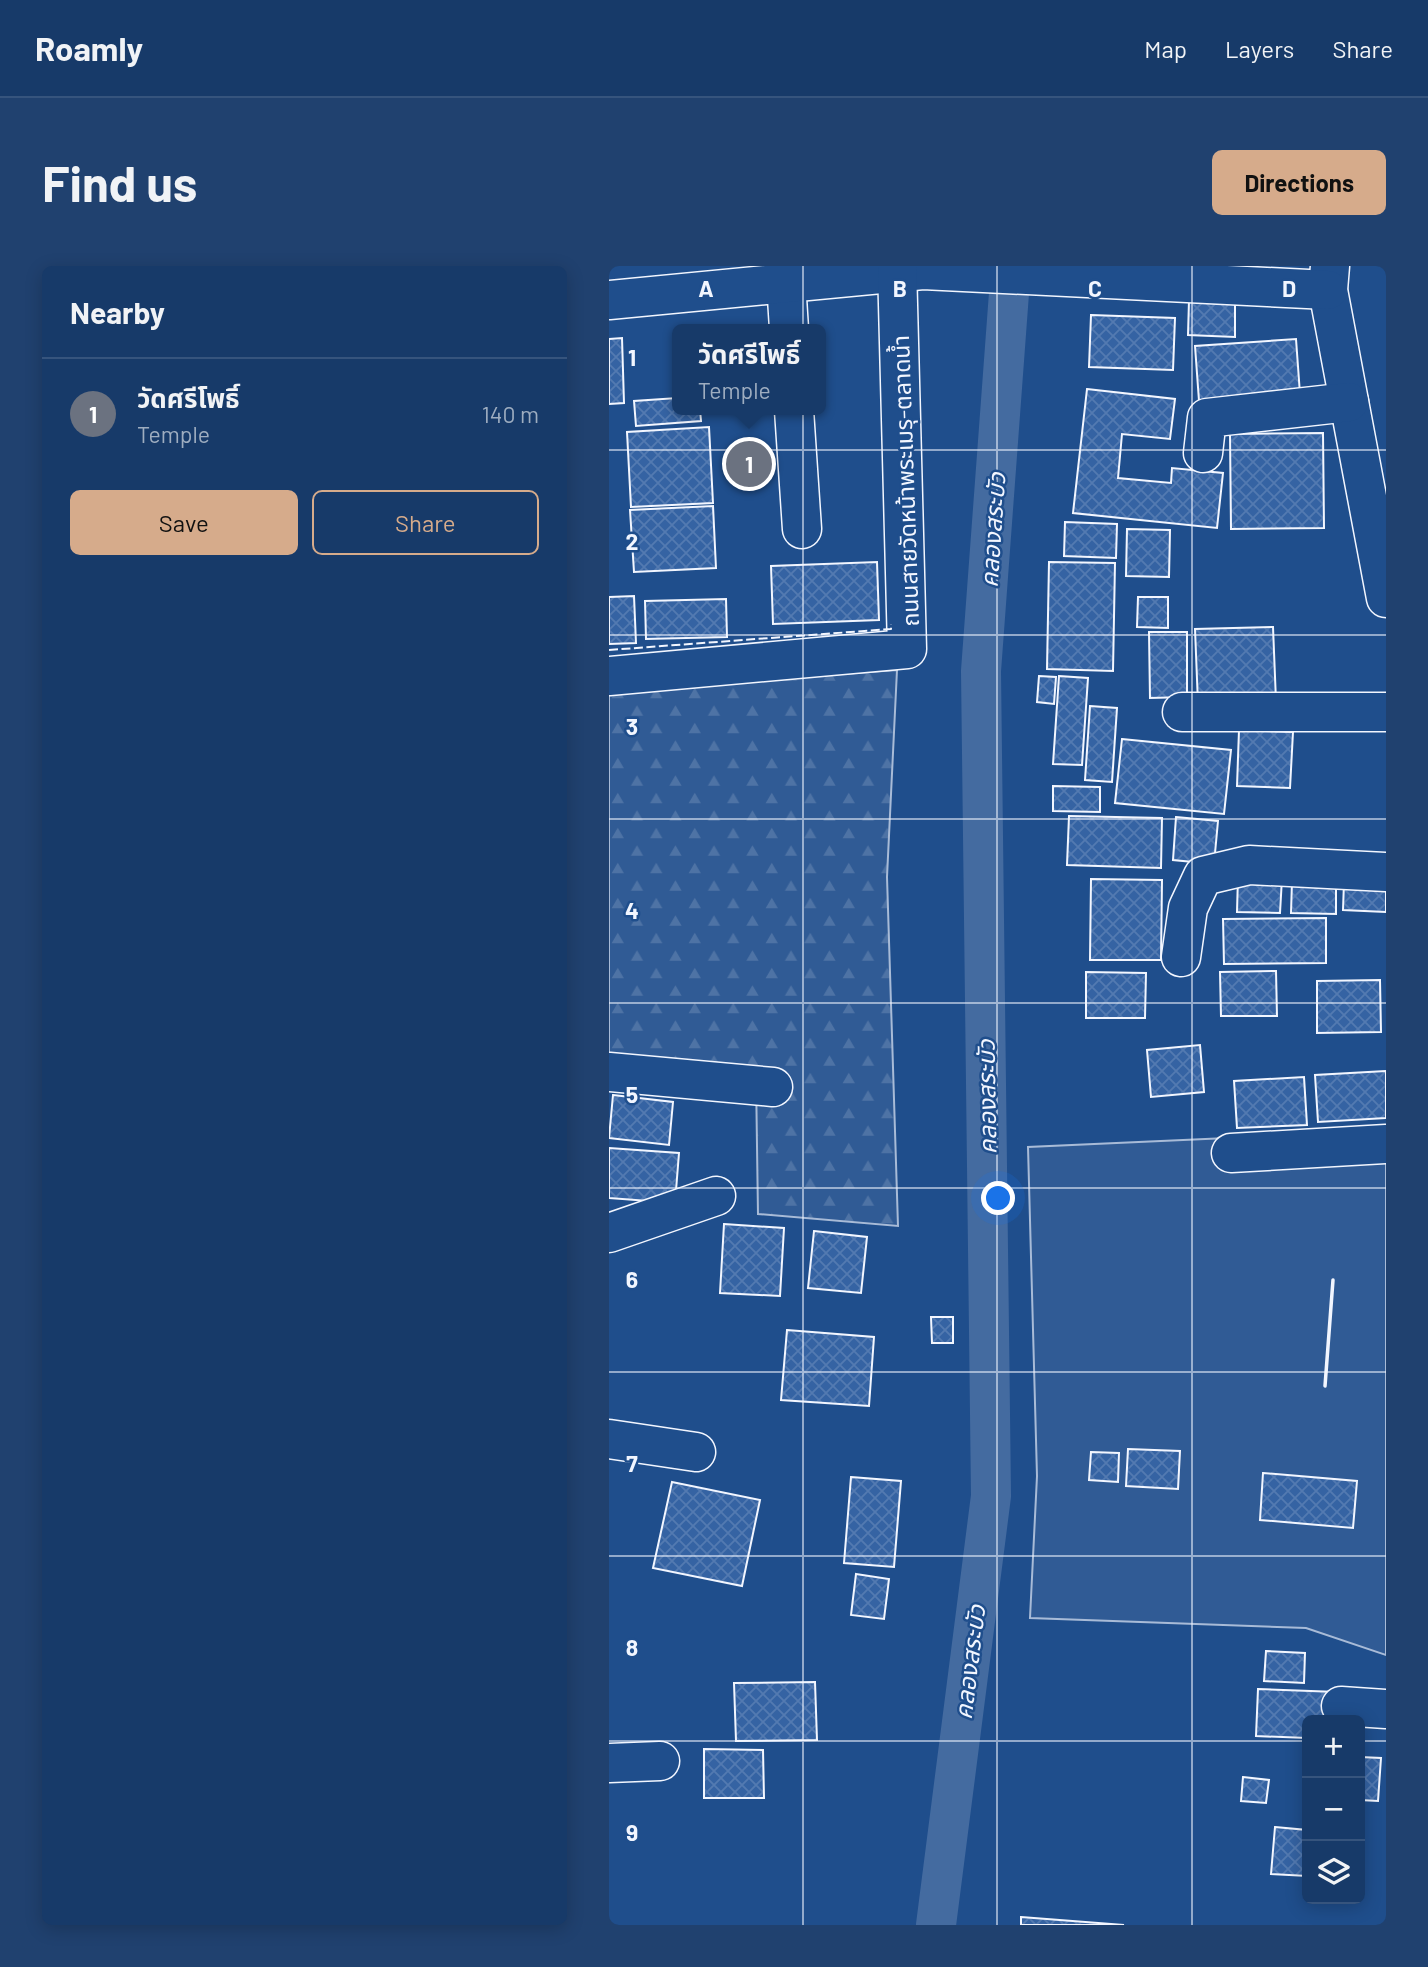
<!DOCTYPE html>
<html lang="en">
<head>
<meta charset="utf-8">
<style>
  :root { --surface:#173a69; --page:#20416f; --text:#f1f3f6; --muted:#9eadc0; --line:#36547d; --accent:#d6ab8b }
  body { margin:0; font-family:Barlow,"Noto Sans Thai",sans-serif; background:var(--page); color:var(--text) }
  .controls { position:absolute; right:21px; bottom:21px; display:grid; overflow:hidden; border-radius:10px; box-shadow:0 4px 18px #0003 }
  .controls button { width:63px; height:63px; display:grid; place-items:center; padding:0; border:0; border-bottom:2px solid var(--line); background:var(--surface); color:var(--text); font:35px sans-serif }
  .you { position:absolute; left:390px; top:933px; width:24px; height:24px; margin:-18px; border:5px solid #fff; border-radius:50%; background:#1a73e8; box-shadow:0 0 0 10px #1a73e833 }
  .badge { display:grid; place-items:center; width:46px; height:46px; border-radius:50%; background:var(--accent); color:#fff; font-size:23px; font-weight:700 }
  .pin { position:absolute; translate:-50% -50%; border:4px solid #fff; box-shadow:0 2px 7px #0006 }
  .popup { position:absolute; left:63px; top:58px; width:154px; height:91px; box-sizing:border-box; display:grid; place-content:center; border-radius:10px; background:var(--surface); filter:drop-shadow(0 2px 5px #0005); font-size:23px; white-space:nowrap; color:var(--muted) }
  .popup b { font-size:26px; color:var(--text) }
  .popup::after { content:''; position:absolute; left:50%; top:100%; margin-left:-14px; border:14px solid transparent; border-top-color:var(--surface) }
  .list { margin:0; padding:0; list-style:none }
  h2 { display:flex; justify-content:space-between; align-items:center; height:91px; margin:0; padding:0 28px; font-size:30px }
  h2 small { font-size:23px; font-weight:400; color:var(--muted) }
  .list li { display:grid; grid-template-columns:46px 1fr auto; gap:21px; align-items:center; box-sizing:border-box; height:112px; padding:0 28px; border-top:2px solid var(--line) }
  .list b { display:block; font-size:26px; white-space:nowrap }
  .list p { margin:0; font-size:23px; white-space:nowrap; color:var(--muted) }
  .list em { font-size:23px; font-style:normal; color:var(--muted) }
  .actions { display:flex; gap:14px; padding:21px 28px }
  .actions a { flex:1; padding:16px 0; border:2px solid var(--accent); border-radius:10px; text-align:center; font-size:24px; color:var(--accent) }
  .actions .main { background:var(--accent); color:#111 }
  .icon { flex:none; width:38px; height:38px; fill:none; stroke:currentColor; stroke-width:2; stroke-linecap:round; stroke-linejoin:round }
  .map { position:relative; flex:none; width:777px; height:1659px; overflow:hidden; border-radius:10px }
  header { display:flex; align-items:center; gap:42px; box-sizing:border-box; height:98px; padding:0 35px; background:var(--surface); border-bottom:2px solid var(--line) }
  header strong { font-size:33px }
  nav { display:flex; gap:38px; margin-inline-start:auto; font-size:24px }
  .intro { display:flex; align-items:center; justify-content:space-between; box-sizing:border-box; height:168px; padding:0 42px }
  h1 { margin:0; font-size:49px }
  .button { padding:18px 32px; border-radius:10px; background:var(--accent); color:#111; font-size:24px; font-weight:700 }
  main { display:flex; gap:42px; padding:0 42px }
  aside { flex:1; background:var(--surface); border-radius:10px; box-shadow:0 4px 18px #0003 }
  .map>svg:first-child { display:block }
  .green { fill:#305b95; stroke:#a8bbd7; stroke-width:2 }
  .forest { fill:url(#forest-firs); stroke:#a8bbd7; stroke-width:2 }
  .lines { fill:none; stroke-linecap:round; stroke-linejoin:round }
  .canal { stroke:#446ba0; stroke-width:40 }
  .building { fill:url(#building-cross-hatch); stroke:#f2f6ff; stroke-width:2 }
  .minor-casing { stroke:#f2f6ff; stroke-width:41 }
  .minor { stroke:#1f4e8c; stroke-width:38 }
  .fence { stroke:#f2f6ff; stroke-width:2; stroke-dasharray:9 3.5; stroke-linecap:butt }
  .wall { stroke:#f2f6ff; stroke-width:3.5 }
  .grid { fill:none; stroke:#f2f6ff; stroke-width:2; stroke-opacity:0.55 }
  .labels { text-anchor:middle; dominant-baseline:central; stroke-width:5; stroke-linejoin:round; paint-order:stroke }
  .street-label { font-size:23px; fill:#f2f6ff; stroke:#1f4e8c }
  .water-label { font-size:24px; font-style:italic; fill:#f2f6ff; stroke:#1f4e8c }
  .grid-label { font-size:23px; text-anchor:middle; font-weight:bold; fill:#f2f6ff; stroke:#1f4e8c; stroke-width:5; stroke-linejoin:round; paint-order:stroke }
</style>
</head>
<body>
<header>
<strong>Roamly</strong>
<nav><a>Map</a><a>Layers</a><a>Share</a></nav>
</header>
<div class="intro"><h1>Find us</h1><a class="button">Directions</a></div>
<main>
<aside>
<h2>Nearby<small></small></h2>
<ul class="list">
<li><span class="badge" style="background:#6b7280">1</span><div><b>วัดศรีโพธิ์</b><p>Temple</p></div><em>140 m</em></li>
</ul>
<div class="actions"><a class="main">Save</a><a>Share</a></div>
</aside>
<div class="map">
<svg width="777" height="1659" viewBox="0 0 777 1659">
  <defs>
    <pattern id="forest-firs" width="22" height="20" patternUnits="userSpaceOnUse" patternTransform="scale(1.75)"><rect width="22" height="20" fill="#305b95"/><path d="M5 1l3.5 6h-7zM16 11l3.5 6h-7z" fill="#4e73a5"/></pattern>
    <pattern id="building-cross-hatch" width="8" height="8" patternUnits="userSpaceOnUse" patternTransform="scale(1.75)"><rect width="8" height="8" fill="#3563a3"/><path d="M0 0l8 8M0 8l8-8" fill="none" stroke="#537ab1"/></pattern>
  </defs>
  <rect width="100%" height="100%" fill="#1f4e8c"/>
  <path class="green" d="M777,865V1389L697,1362L421,1352L428,1210L419,881Z"/>
  <path class="forest" d="M288,404L278,611L289,960L149,948L147,811L0,795V425Z"/>
  <g class="lines">
    <path class="canal" d="M327,1659L382,1230L372,405L402,0"/>
  </g>
  <g class="building">
    <path d="M580,34L626,35V71L579,69Z"/>
    <path d="M482,49L566,52L564,104L480,101Z"/>
    <path d="M13,72L15,137L0,138V73Z"/>
    <path d="M687,73L691,128L590,135L586,80Z"/>
    <path d="M478,123L566,133L561,173L513,168L509,212L562,217L563,202L614,207L608,262L464,247Z"/>
    <path d="M68,132V144H91L92,155L27,160L25,135Z"/>
    <path d="M100,161L104,237L22,241L18,166Z"/>
    <path d="M714,167L715,262L622,263L621,168Z"/>
    <path d="M104,240L107,302L25,306L21,244Z"/>
    <path d="M456,256L508,258L507,292L455,290Z"/>
    <path d="M518,263L561,264L560,311L517,310Z"/>
    <path d="M268,296L270,354L164,358L162,300Z"/>
    <path d="M440,296L506,297L504,405L438,403Z"/>
    <path d="M25,330L27,377L0,378V331Z"/>
    <path d="M529,331H559V362L528,361Z"/>
    <path d="M117,333L118,371L37,373L36,335Z"/>
    <path d="M664,361L667,435L589,438L586,363Z"/>
    <path d="M540,366H578V431L541,432Z"/>
    <path d="M430,410L447,411L445,438L428,436Z"/>
    <path d="M450,410L479,412L473,499L444,498Z"/>
    <path d="M481,440L508,442L503,516L476,514Z"/>
    <path d="M630,464L684,466L681,522L628,520Z"/>
    <path d="M513,473L622,484L615,548L506,537Z"/>
    <path d="M444,520L491,521V546L444,545Z"/>
    <path d="M460,550L553,552L552,602L458,599Z"/>
    <path d="M567,551L609,555L605,598L564,594Z"/>
    <path d="M629,610L673,612L671,647L628,646Z"/>
    <path d="M482,613L553,614L552,694H481Z"/>
    <path d="M683,615L727,616V648L682,647Z"/>
    <path d="M735,616L777,618V646L734,644Z"/>
    <path d="M717,652V697L615,698L614,653Z"/>
    <path d="M667,705L668,750H612L611,706Z"/>
    <path d="M477,706L537,707L536,752H477Z"/>
    <path d="M771,714L772,766L708,767V715Z"/>
    <path d="M591,779L595,826L542,831L538,784Z"/>
    <path d="M777,805V852L709,856L706,809Z"/>
    <path d="M695,811L698,859L628,862L625,815Z"/>
    <path d="M4,829L64,836L60,879L0,872Z"/>
    <path d="M0,882L70,887L66,937L0,932Z"/>
    <path d="M115,958L175,962L171,1030L111,1027Z"/>
    <path d="M205,965L258,971L252,1027L199,1022Z"/>
    <path d="M322,1051H344V1077H323Z"/>
    <path d="M178,1064L265,1071L260,1140L172,1134Z"/>
    <path d="M519,1183L571,1185L569,1223L517,1220Z"/>
    <path d="M482,1186L510,1187L509,1216L480,1214Z"/>
    <path d="M654,1207L748,1215L744,1262L651,1254Z"/>
    <path d="M242,1211L292,1215L285,1301L235,1297Z"/>
    <path d="M63,1216L151,1234L133,1320L44,1302Z"/>
    <path d="M247,1308L280,1313L275,1353L242,1349Z"/>
    <path d="M657,1385L696,1387L695,1417L655,1415Z"/>
    <path d="M206,1416L208,1474L127,1475L125,1417Z"/>
    <path d="M649,1423L728,1426V1454H698V1472L647,1470Z"/>
    <path d="M95,1483L154,1484L155,1532H95Z"/>
    <path d="M751,1491L772,1492L769,1535L751,1534Z"/>
    <path d="M634,1511L660,1514L657,1537L632,1535Z"/>
    <path d="M666,1561L698,1564V1610L662,1608Z"/>
    <path d="M412,1651L515,1659H412Z"/>
  </g>
  <g class="lines">
    <g class="minor-casing">
      <g id="minor">
        <path d="M721,0L719,24L777,332"/>
        <path d="M177,16L180,63"/>
        <path d="M0,34L314,4L719,24"/>
        <path d="M185,144L193,263"/>
        <path d="M594,187L598,152L740,136"/>
        <path d="M0,410L298,383L288,0"/>
        <path d="M573,446H777"/>
        <path d="M572,691L579,642L594,610L640,599L777,606"/>
        <path d="M0,806L164,821"/>
        <path d="M622,887L777,878"/>
        <path d="M0,967L107,930"/>
        <path d="M0,1173L87,1186"/>
        <path d="M732,1440L777,1443"/>
        <path d="M0,1497L51,1495"/>
      </g>
    </g>
    <use href="#minor" class="minor"/>
    <path class="fence" d="M0,384L282,363V358"/>
    <path class="wall" d="M716,1120L724,1014"/>
  </g>
  <path class="grid" d="M194,0V1659M388,0V1659M583,0V1659M0,184H777M0,369H777M0,553H777M0,737H777M0,922H777M0,1106H777M0,1290H777M0,1475H698M751,1475H777"/>
  <g class="labels">
    <g class="street-label">
      <text transform="translate(296 215) rotate(-92)">ถนนสายวัดหน้าพระเมรุ-ตลาดน้ำ</text>
    </g>
    <g class="water-label">
      <text transform="translate(383 264) rotate(-86)">คลองสระบัว</text>
      <text transform="translate(377 831) rotate(-91)">คลองสระบัว</text>
      <text transform="translate(360 1396) rotate(-83)">คลองสระบัว</text>
    </g>
  </g>
  <g class="grid-label">
    <text x="97" y="31">A</text>
    <text x="291" y="31">B</text>
    <text x="486" y="31">C</text>
    <text x="680" y="31">D</text>
    <text x="23" y="100">1</text>
    <text x="23" y="284">2</text>
    <text x="23" y="469">3</text>
    <text x="23" y="653">4</text>
    <text x="23" y="837">5</text>
    <text x="23" y="1022">6</text>
    <text x="23" y="1206">7</text>
    <text x="23" y="1390">8</text>
    <text x="23" y="1575">9</text>
  </g>
</svg>
<div class="controls">
<button>+</button>
<button>−</button>
<button><svg class="icon" aria-label="layers" viewBox="0 0 24 24"><path d="M12 4l9 5-9 5-9-5zM3 14l9 5 9-5"/></svg></button>
</div>
<div class="you"></div>
<div class="pin badge" style="left:140px;top:198px;background:#6b7280">1</div>
<div class="popup"><b>วัดศรีโพธิ์</b>Temple</div>
</div>
</main>
</body>
</html>
